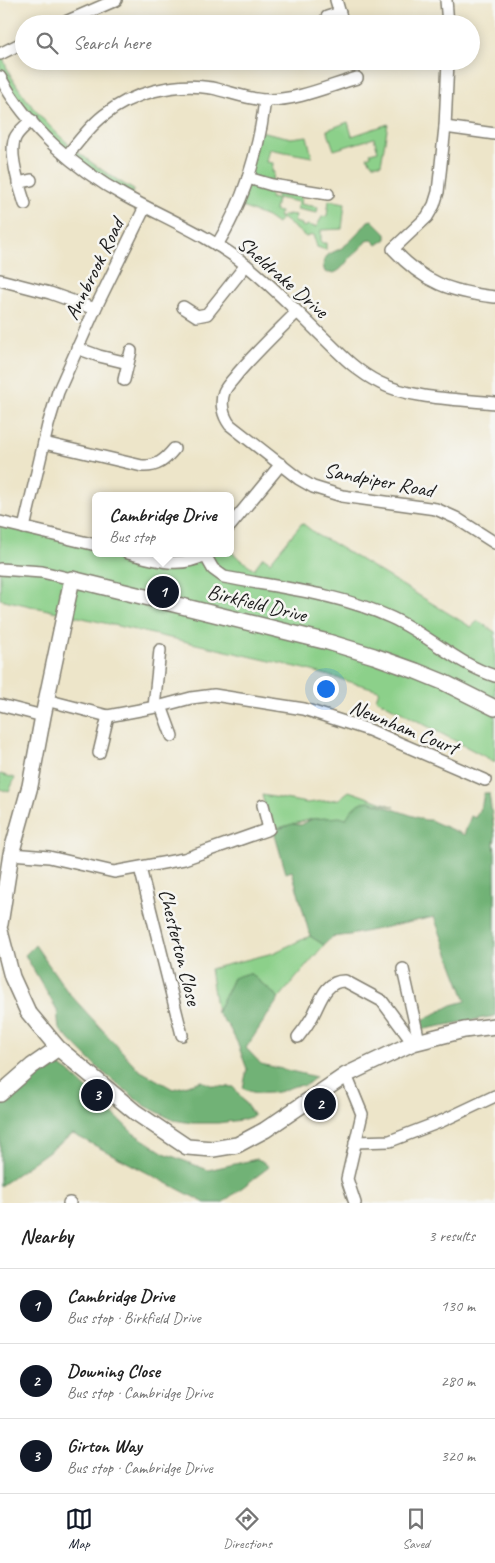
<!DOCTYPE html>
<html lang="en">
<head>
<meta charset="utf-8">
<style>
  :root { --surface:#fff; --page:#f2f2f2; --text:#222; --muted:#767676; --line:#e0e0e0; --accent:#111827 }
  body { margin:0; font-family:Caveat,sans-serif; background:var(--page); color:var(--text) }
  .you { position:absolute; left:325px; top:688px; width:18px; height:18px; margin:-12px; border:4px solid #fff; border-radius:50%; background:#1a73e8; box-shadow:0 0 0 8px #1a73e833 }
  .badge { display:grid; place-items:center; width:32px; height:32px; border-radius:50%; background:var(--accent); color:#fff; font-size:16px; font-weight:700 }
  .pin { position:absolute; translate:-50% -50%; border:2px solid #fff; box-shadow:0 1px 5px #0006 }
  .popup { position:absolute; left:92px; top:492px; width:142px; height:65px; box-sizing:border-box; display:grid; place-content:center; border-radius:8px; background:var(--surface); filter:drop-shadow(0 1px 4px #0005); font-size:16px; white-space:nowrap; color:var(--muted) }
  .popup b { font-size:19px; color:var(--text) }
  .popup::after { content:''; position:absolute; left:50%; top:100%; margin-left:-10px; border:10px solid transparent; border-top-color:var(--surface) }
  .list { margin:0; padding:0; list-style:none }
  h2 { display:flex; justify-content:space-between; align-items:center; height:65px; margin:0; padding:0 20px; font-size:21px }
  h2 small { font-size:16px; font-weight:400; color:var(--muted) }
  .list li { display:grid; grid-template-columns:32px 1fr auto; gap:15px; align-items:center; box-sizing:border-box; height:75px; padding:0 20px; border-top:1px solid var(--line) }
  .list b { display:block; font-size:19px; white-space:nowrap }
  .list p { margin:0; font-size:16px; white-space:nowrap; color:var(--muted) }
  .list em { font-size:16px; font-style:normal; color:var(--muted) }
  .icon { flex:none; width:28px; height:28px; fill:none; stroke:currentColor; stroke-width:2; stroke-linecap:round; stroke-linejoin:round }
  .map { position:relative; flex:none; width:495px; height:1203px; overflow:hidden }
  .search { position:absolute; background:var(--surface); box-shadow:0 2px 12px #0003; left:15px; right:15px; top:15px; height:55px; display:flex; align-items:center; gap:12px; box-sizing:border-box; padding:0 18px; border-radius:28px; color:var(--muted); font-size:19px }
  .sheet { height:290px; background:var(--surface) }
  nav { display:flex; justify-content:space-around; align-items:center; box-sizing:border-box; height:70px; border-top:1px solid var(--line); background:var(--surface); font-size:14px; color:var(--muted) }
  nav a { display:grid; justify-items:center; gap:2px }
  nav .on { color:var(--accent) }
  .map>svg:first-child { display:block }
  .green { fill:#8cd08a; stroke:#547653 }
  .forest { fill:#71b276; stroke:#466749 }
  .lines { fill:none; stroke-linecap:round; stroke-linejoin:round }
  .minor-casing { stroke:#848072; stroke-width:14 }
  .tertiary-casing { stroke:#848072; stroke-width:18 }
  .minor { stroke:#fff; stroke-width:11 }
  .tertiary { stroke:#fff; stroke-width:15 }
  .labels { text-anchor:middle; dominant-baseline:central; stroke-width:5; stroke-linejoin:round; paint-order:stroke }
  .street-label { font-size:21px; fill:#1c1c1c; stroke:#f6f6f2 }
</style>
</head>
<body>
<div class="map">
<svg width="495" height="1203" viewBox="0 0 495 1203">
  <rect width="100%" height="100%" fill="#f6f6f2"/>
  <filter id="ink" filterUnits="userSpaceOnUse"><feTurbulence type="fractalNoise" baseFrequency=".02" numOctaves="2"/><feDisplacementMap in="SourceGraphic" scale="10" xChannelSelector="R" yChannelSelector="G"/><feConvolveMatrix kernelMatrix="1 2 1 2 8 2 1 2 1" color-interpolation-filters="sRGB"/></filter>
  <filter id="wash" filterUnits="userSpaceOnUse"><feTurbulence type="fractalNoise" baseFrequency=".0096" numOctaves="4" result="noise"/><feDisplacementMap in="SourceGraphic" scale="20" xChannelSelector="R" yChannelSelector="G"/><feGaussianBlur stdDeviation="1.12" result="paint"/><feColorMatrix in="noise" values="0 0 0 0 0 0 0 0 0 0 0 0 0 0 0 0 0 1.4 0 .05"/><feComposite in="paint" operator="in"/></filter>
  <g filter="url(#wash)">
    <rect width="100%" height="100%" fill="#ede5c9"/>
    <g class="green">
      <path d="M2,53C5,67 12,78 20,90C49,132 90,165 134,190L130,199L67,156L0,77V54Z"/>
      <path d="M348,122L352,136L388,124L381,164H372L367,157L371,155L370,153L378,151L374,138L334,150L327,130Z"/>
      <path d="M260,131L291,138L307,136L312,157L269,149L266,162L273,163L272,172H274L270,198L276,199L278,190L302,194L300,204L318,207L317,213L297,209L298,202L277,198L275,211L280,212L279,217L281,218L283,215L287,216V214L296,215L294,222L302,224V226L306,227L307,225L316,227L322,217L327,216L329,200L345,203L342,229L321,230V243H326V250L317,247L313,235L306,237L282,218L277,224L267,217L237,205Z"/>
      <path d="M0,522L95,545L96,553H128L169,563L207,553L231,552L254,569L263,557L270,562L302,523L320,537L331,542L471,627L478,621L495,632V762L376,699L379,690L305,669L0,599Z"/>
      <path d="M0,774L15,778L9,792L0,789Z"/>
      <path d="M349,791L395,807C370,802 361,795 346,819H312L271,830L262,795L307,803L339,799Z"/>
      <path d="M310,936L324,945L279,998L251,974L233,978L217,1013L210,969L273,953Z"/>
    </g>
    <g class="forest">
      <path d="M372,220L386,234V239L377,245L372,240L366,241C362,248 357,251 352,256C344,264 339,277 325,272C323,267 322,262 326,257C330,252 338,251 343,247C353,240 361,230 368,221Z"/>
      <path d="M484,793H489L495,837L494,843L495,854V1016L414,1031L413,1025L452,1005L466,1001L434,917L350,935L332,937L324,945L310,936L292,871L286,873L274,832H271L292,824L301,825L312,819L340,817L346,819C351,809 357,802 369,801L425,820H430L464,835L471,816L475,818L482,804Z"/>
      <path d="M35,945L67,991L139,1070L173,1089L202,1081L213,1086L234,1087L254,1116L241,1120L218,1123H192L173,1120L144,1105L100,1070L59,1029L57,1010L25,955Z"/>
      <path d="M245,974H251L279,998L246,1048L261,1064L316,1077L305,1086C295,1084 291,1088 282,1091C271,1094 253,1095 243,1088L247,1069L237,1042L229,1027L217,1013L233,978Z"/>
      <path d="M53,1064L60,1066L69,1072L133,1133L164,1153L208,1170L257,1159L262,1161L269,1167L222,1203H205L73,1134L0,1186V1107C15,1092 32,1070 53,1064Z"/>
    </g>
  </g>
  <g filter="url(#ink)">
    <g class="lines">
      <g class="minor-casing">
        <g id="minor">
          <path d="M336,0L343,24"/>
          <path d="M446,0L448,24"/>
          <path d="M327,17L340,13"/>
          <path d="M61,24L116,0"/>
          <path d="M0,54L24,42"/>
          <path d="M448,61L445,127L438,192L434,205L427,217L393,249C424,283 451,292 495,297"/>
          <path d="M0,77C27,127 75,169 125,196C165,218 210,236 246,265C275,288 300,315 327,341C343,357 359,373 380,383C411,399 459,399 495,403"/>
          <path d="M445,127L495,134"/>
          <path d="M67,156C78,142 89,127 103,116C132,92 175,82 212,88C231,92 249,100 268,100C298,100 329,86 357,78"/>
          <path d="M248,178L272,185L328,194"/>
          <path d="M18,183L31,180"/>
          <path d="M25,204C20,189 8,152 15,138C18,131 26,126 31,120"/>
          <path d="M217,245C244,201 259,151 265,100"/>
          <path d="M0,280L50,293L95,309"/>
          <path d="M183,307L197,316L207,314L246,265"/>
          <path d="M297,312C277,332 256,352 238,373C234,379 227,385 224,392C220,403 223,416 230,425L299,479L313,487L342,496L436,509L456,518L495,543"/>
          <path d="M77,348L99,356L128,363"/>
          <path d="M124,380L131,351"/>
          <path d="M44,443L142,466C157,467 165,460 174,449"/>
          <path d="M0,522L96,545"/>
          <path d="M230,526L281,464"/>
          <path d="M24,528L48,425L58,392L95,309L145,207"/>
          <path d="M128,553C155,560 179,569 205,555L213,569L224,577C281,588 338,593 392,618C427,634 457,664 495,676"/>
          <path d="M0,569L42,572L72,579"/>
          <path d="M46,700L108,716L161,706L191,698L214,695L304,709L369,730L485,780"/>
          <path d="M0,705L43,716"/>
          <path d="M161,706L172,736"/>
          <path d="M154,707L160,650"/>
          <path d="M99,753L108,716"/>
          <path d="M11,854L49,857L114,872L184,859L269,829L263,805"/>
          <path d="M140,868L182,1035"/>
          <path d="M403,969L419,1041"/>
          <path d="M298,1037C303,1031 308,1024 312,1017C320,1003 325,980 345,981L382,1001L413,1043"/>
          <path d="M346,1075L362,1114L347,1179L355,1203"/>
          <path d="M355,1142L390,1141L442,1121L495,1096"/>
          <path d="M69,1203H70"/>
        </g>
      </g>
      <g class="tertiary-casing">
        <g id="tertiary">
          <path d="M0,924L11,854L30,786L43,716L72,579L328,642L374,656L416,671L443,682L495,708"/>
          <path d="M0,931L12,977L28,1012L58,1048L135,1112L187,1147L213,1149L237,1145L265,1130L346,1075L413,1043L464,1030L495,1026"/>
          <path d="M0,1094L32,1066L58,1048"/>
        </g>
      </g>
      <use href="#minor" class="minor"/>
      <use href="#tertiary" class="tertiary"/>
    </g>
  </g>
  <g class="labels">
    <g class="street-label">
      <text transform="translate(94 269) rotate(-64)">Annbrook Road</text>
      <text transform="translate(283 277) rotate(41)">Sheldrake Drive</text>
      <text transform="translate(379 480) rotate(11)">Sandpiper Road</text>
      <text transform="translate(257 603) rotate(14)">Birkfield Drive</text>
      <text transform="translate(404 727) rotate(22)">Newnham Court</text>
      <text transform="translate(180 947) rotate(76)">Chesterton Close</text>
    </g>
  </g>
</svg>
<div class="you"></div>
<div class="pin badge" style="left:163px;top:592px">1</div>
<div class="popup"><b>Cambridge Drive</b>Bus stop</div>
<div class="pin badge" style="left:320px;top:1104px">2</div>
<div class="pin badge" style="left:97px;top:1095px">3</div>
<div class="search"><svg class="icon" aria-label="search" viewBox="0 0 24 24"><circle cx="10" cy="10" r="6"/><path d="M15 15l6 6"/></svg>Search here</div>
</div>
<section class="sheet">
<h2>Nearby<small>3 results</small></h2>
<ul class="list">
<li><span class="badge">1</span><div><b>Cambridge Drive</b><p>Bus stop · Birkfield Drive</p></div><em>130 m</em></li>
<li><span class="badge">2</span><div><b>Downing Close</b><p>Bus stop · Cambridge Drive</p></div><em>280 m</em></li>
<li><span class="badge">3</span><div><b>Girton Way</b><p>Bus stop · Cambridge Drive</p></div><em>320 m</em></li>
</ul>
</section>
<nav>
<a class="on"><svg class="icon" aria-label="map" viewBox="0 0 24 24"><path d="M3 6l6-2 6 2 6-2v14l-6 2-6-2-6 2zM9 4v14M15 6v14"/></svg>Map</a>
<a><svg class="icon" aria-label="directions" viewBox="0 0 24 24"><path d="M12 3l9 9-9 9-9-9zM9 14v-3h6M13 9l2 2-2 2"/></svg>Directions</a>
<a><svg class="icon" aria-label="saved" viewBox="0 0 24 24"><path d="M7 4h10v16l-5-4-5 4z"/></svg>Saved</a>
</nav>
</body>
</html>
